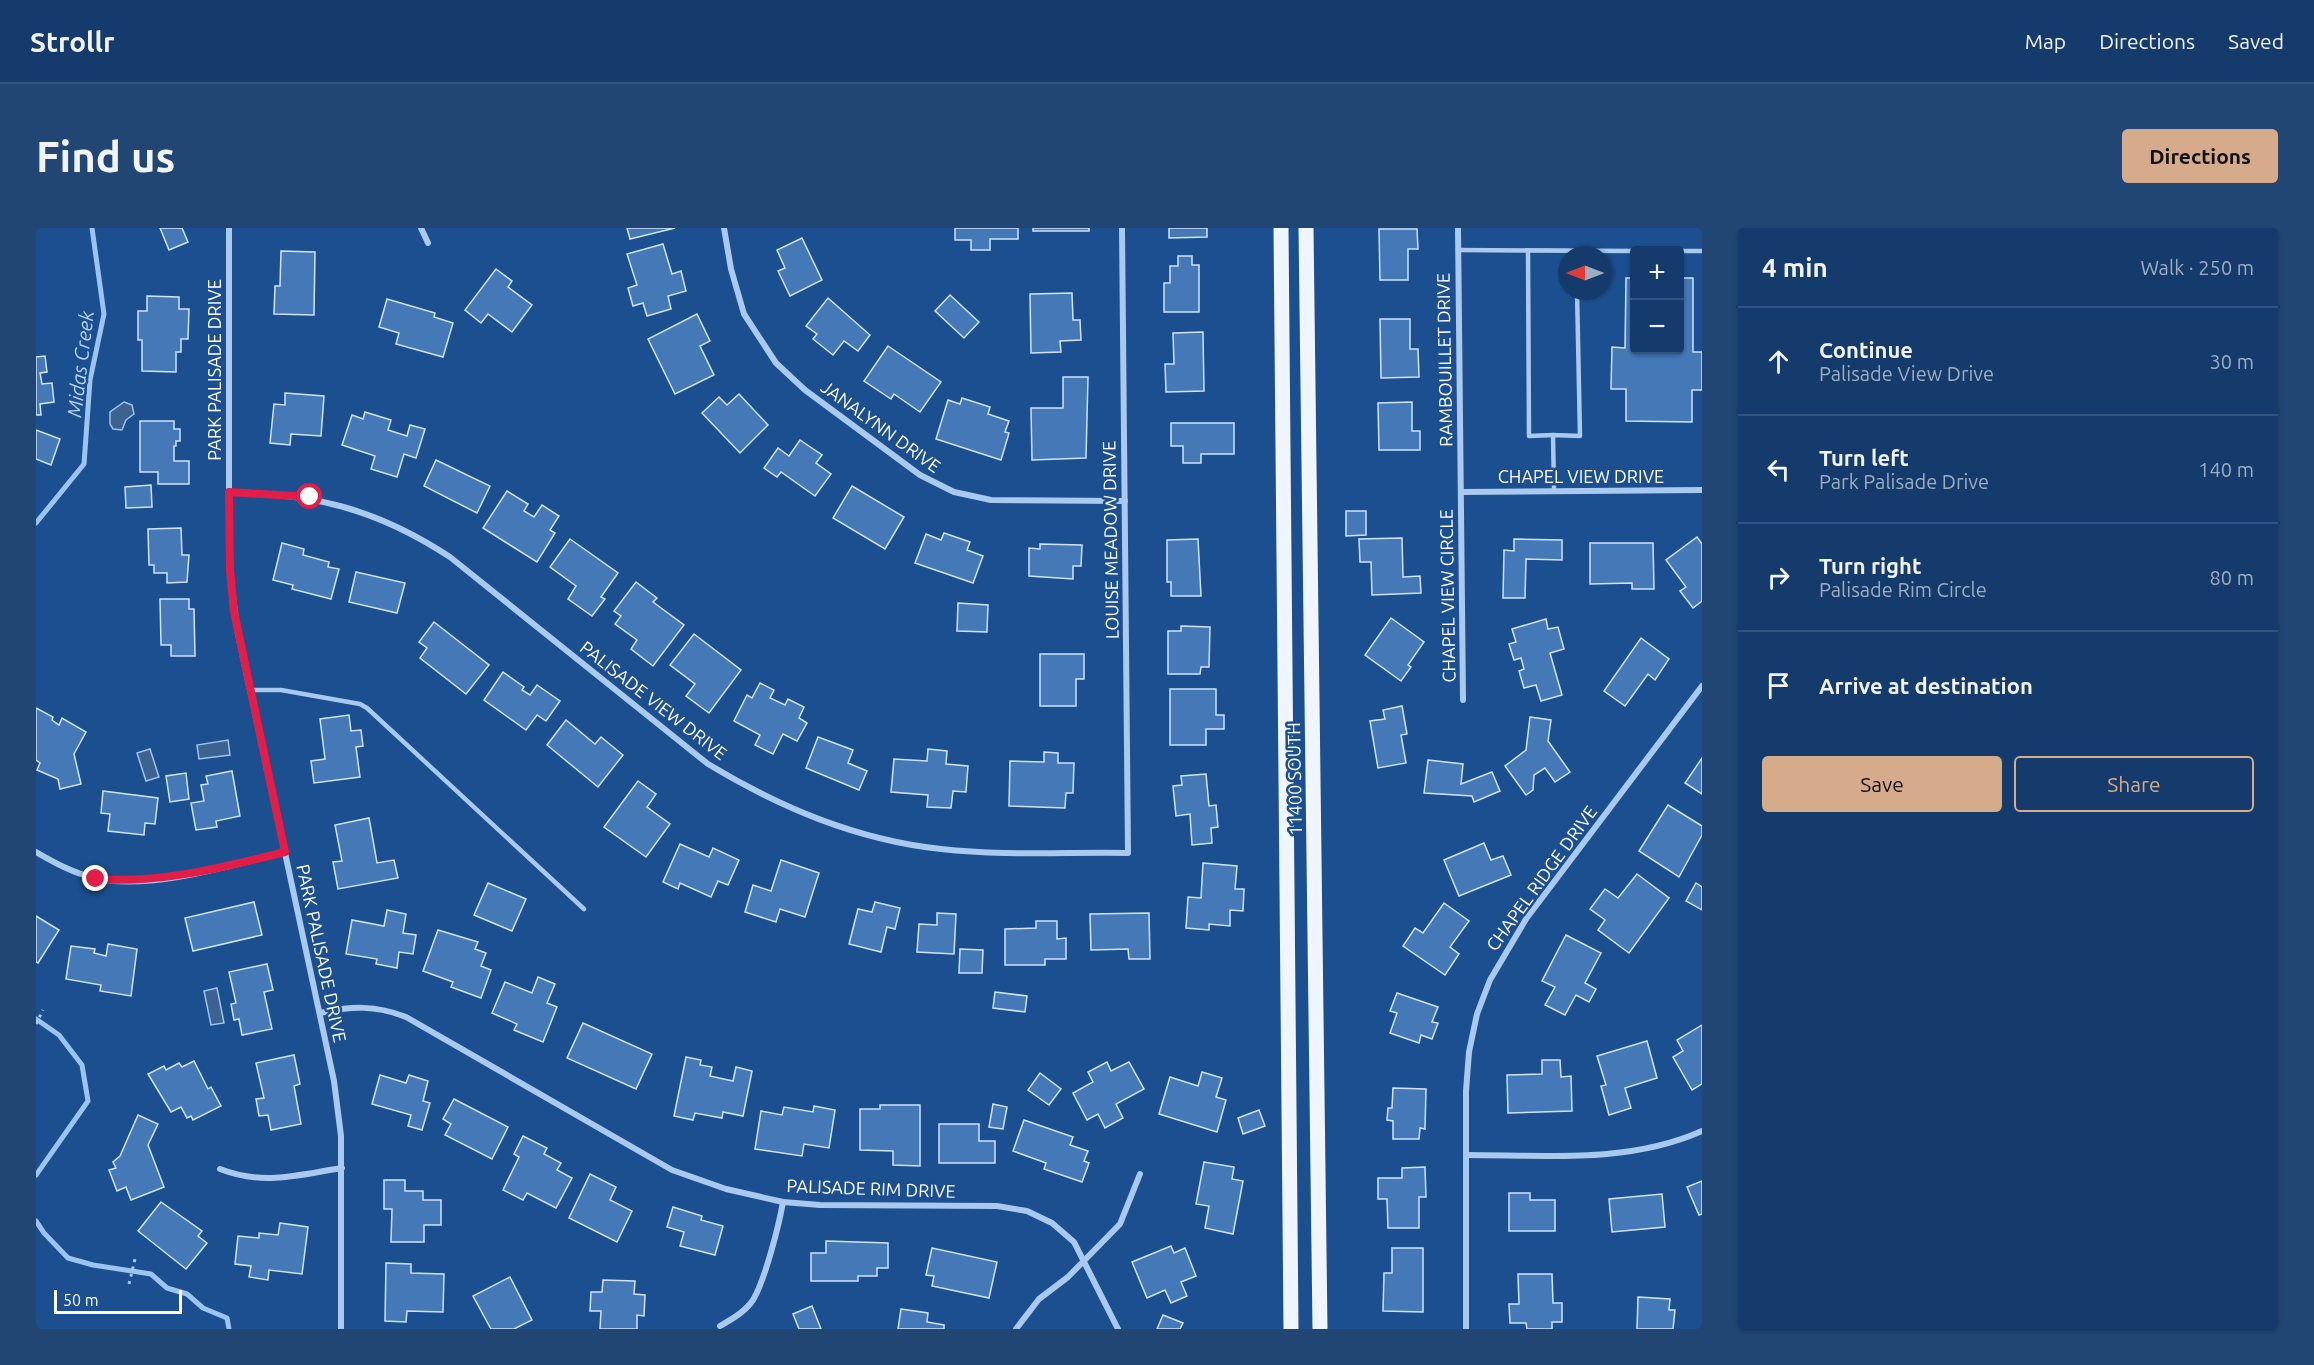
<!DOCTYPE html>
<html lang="en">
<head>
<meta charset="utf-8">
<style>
  :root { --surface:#143b6b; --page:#214673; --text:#f1f3f6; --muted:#9dadc1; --line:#33557e; --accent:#d6ab8b }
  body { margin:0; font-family:Ubuntu,sans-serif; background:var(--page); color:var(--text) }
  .controls { position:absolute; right:18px; top:18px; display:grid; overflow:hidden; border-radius:6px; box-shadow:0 2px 4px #0004 }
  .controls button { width:54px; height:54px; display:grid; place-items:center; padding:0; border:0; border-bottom:2px solid var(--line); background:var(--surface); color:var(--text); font:30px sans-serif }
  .compass { position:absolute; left:1522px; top:18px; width:54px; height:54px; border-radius:50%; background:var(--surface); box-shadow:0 2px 4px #0004; rotate:270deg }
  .scale { position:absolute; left:18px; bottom:15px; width:128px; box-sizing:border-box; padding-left:6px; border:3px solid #fff; border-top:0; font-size:16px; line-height:21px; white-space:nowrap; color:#fff; -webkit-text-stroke:4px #1b4f8f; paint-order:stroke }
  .stop { position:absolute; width:18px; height:18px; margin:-14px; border:4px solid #e11d48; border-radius:50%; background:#fff }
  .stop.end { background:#e11d48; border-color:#fff; box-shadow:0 2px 6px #0008 }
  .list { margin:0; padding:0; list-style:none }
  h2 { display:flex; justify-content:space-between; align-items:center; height:78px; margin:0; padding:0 24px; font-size:26px }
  h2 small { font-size:20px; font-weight:400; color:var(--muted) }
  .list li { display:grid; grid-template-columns:39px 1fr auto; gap:18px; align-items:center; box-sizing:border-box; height:108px; padding:0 24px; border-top:2px solid var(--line) }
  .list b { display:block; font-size:22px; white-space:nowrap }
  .list p { margin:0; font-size:20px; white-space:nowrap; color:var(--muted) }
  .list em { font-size:20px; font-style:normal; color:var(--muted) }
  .actions { display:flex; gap:12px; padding:18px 24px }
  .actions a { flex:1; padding:14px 0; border:2px solid var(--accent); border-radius:6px; text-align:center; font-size:21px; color:var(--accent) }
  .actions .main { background:var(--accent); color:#111 }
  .icon { flex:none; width:33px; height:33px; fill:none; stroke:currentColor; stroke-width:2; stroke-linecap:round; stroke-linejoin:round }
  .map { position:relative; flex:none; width:1666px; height:1101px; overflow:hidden; border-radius:6px }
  header { display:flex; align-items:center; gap:36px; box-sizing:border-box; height:84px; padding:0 30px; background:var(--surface); border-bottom:2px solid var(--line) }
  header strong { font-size:28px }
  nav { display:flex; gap:33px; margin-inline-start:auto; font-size:21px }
  .intro { display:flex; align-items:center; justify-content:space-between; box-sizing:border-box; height:144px; padding:0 36px }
  h1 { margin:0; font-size:42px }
  .button { padding:15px 27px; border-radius:6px; background:var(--accent); color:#111; font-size:21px; font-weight:700 }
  main { display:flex; gap:36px; padding:0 36px }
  aside { flex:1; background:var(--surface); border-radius:6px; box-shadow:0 2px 4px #0004 }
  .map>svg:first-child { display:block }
  .water { fill:#3c6290; stroke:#9cc4f0; stroke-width:1.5 }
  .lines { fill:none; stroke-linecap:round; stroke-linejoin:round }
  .stream { stroke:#9cc4f0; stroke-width:5 }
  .building { fill:#4478b7; stroke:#cfe3fa; stroke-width:1.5 }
  .path { stroke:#a9c9ee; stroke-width:3; stroke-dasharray:3 4.5; stroke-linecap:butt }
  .lane { stroke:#a9c9ee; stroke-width:4.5 }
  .street { stroke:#a9c9ee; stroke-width:6 }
  .primary { stroke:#f0f6ff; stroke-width:15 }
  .route { stroke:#e11d48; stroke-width:8 }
  .labels { text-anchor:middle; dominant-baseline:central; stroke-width:5; stroke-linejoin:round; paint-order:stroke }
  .street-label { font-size:18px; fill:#fff; stroke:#1b4f8f }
  .water-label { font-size:20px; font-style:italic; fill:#b5d3f5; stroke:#1b4f8f }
</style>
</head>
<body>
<header>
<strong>Strollr</strong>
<nav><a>Map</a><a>Directions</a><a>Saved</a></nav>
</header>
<div class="intro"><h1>Find us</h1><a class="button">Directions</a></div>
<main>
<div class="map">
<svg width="1666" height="1101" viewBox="0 0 1666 1101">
  <rect width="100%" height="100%" fill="#1b4f8f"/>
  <g class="water">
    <path d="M88,174L96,177L98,186L90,192L86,202L77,201L74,196V184Z"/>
    <path d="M192,512L194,527L163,531L161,517Z"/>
    <path d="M114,521L123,549L110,553L101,525Z"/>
    <path d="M181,760L188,795L175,797L168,763Z"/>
  </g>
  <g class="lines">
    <g class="stream">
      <path d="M0,295L48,236L54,152L68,86L56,0"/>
      <path d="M0,791L23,807L46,837L52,873L0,947"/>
      <path d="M0,993L8,1005L32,1030L57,1037L115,1046L131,1060L151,1066L167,1080L191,1090L193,1101"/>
    </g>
  </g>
  <g class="building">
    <path d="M124,0H146L152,14L133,22Z"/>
    <path d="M591,0H639L594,11Z"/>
    <path d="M919,0H982V11H954V22H935V12H919Z"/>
    <rect x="997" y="0" width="56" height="3"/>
    <path d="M1133,0H1171V9L1133,10Z"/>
    <path d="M1343,1H1381L1382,21H1372V52H1344Z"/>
    <path d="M766,10L786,52L754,68L742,43L749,40L741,22Z"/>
    <path d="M627,16L636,46L645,43L650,63L632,68L635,81L611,88L607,75L597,78L592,60L601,57L591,26Z"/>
    <path d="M245,23L279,24L278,87L238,86L239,58H244Z"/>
    <path d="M1142,28H1156V37H1163V84H1128V55H1134V38H1142Z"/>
    <path d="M460,41L476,53L472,59L496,77L476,104L452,86L445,95L429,82Z"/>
    <path d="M1590,50H1598V122H1644V50H1657V124H1666V162H1656V194L1590,193V161H1575L1576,119L1589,120Z"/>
    <path d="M1036,65L1037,92H1044L1045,112L1024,113L1025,124L995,125L994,66Z"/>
    <path d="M914,67L943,94L928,110L899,83Z"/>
    <path d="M111,68L143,69V81H153L152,111H145V124H140V144L106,143V112H102V83H111Z"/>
    <path d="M792,70L834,107L822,123L808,113L797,127L777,111L781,106L770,98Z"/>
    <path d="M351,71L399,85L398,89L417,95L407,129L360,116L363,105L343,99Z"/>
    <path d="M661,86L674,113L664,118L678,147L639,166L612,111Z"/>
    <path d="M1344,91H1374V121H1382L1383,149L1345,150Z"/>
    <path d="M1167,104L1168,163L1130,164L1129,136H1138L1137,105Z"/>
    <path d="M852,118L905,154L884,184L858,166L855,171L828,153Z"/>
    <path d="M9,128L11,144L4,145L6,156L16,155L18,174L4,176L5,187H0V129Z"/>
    <path d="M1027,149H1052L1050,230L996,232L995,180H1027Z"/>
    <path d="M249,165L288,168L285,208L255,206L254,217L234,215L238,176L249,177Z"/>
    <path d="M703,166L732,197L704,225L666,185L683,169L691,177Z"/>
    <path d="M926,170L954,179L952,186L973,193L969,204L973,205L965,232L900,211L912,172L924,176Z"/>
    <path d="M1376,174V203H1384V222H1343L1342,175Z"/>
    <path d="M329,184L355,192L352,202L371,208L374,197L389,201L380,230L368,226L361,249L335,241L339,228L306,217L316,187L327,191Z"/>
    <path d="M104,193H138V201H144V213H140V218H138V233H153V256H122V244H104Z"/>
    <path d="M1135,195H1198V226H1165V235H1147V218H1135Z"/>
    <path d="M0,202L24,211L15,237L0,231Z"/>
    <path d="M764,212L786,227L780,235L795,246L779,268L745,244L741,249L728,240L742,220L753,228Z"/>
    <path d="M400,232L454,258L441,285L388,258Z"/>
    <path d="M115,257L116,279L90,280L89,259Z"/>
    <path d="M816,258L868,289L849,321L797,290Z"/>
    <path d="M471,263L492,276L488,283L498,289L506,277L523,288L514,302L519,305L501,334L447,300Z"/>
    <path d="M1310,283H1330V307L1310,308Z"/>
    <path d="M145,300L146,327H153L151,354L131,355V345H118V337H113L112,301Z"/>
    <path d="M908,305L934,314L931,322L947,328L937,355L879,335L890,306L905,312Z"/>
    <path d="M1661,309L1666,316V373L1657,380L1644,363L1650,359L1630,332Z"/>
    <path d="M1366,310L1367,349L1384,348L1385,365L1336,367L1335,334H1324L1323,311Z"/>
    <path d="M534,311L582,345L565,369L569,371L556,388L532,371L540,358L514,339Z"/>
    <path d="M1162,311L1165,368H1135V354H1131V312Z"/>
    <path d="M1478,311L1526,312V332L1490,331L1489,370H1467L1468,322L1478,323Z"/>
    <path d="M246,315L268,321L267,327L293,334L292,339L303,341L295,371L256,361L257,357L237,352Z"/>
    <path d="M1554,315H1617L1618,361H1596V355L1554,356Z"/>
    <path d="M1004,316L1046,317L1045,338H1037V351L993,348V320L1004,321Z"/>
    <path d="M320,344L369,355L361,385L313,374Z"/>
    <path d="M600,354L621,370L617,374L648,397L617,438L595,421L601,412L579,396L585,388L578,383Z"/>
    <path d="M124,371H153V381H158L159,428H135V417H125Z"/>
    <path d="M922,375L952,377L951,404L921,403Z"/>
    <path d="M1355,390L1388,414L1372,437L1375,439L1365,453L1329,427Z"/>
    <path d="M1510,391L1512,401L1522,399L1528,421L1514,425L1526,467L1505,473L1500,457L1488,460L1483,443L1488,441L1485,430L1478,432L1473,416L1480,414L1476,401Z"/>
    <path d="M398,394L453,437L430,466L384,430L391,420L383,414Z"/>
    <path d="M1145,398L1174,399L1173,439H1165L1164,446H1132V403H1145Z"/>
    <path d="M658,406L705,442L673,485L650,468L659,456L634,437Z"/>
    <path d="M1605,410L1633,431L1619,452L1612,446L1589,478L1568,463Z"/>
    <path d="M1004,426H1048V451H1040V478H1004Z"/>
    <path d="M467,444L488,459L486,462L494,467L501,457L524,473L510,493L501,487L490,502L448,472Z"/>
    <path d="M724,455L738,462L734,470L749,477L752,471L768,479L763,490L771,495L761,513L747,506L737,526L719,517L724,507L698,493L711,467L716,470Z"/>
    <path d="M1134,461H1180V487H1188V501H1170V517H1134Z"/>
    <path d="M1366,478L1371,506L1365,507L1370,535L1342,540L1334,493L1349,491L1347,482Z"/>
    <path d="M0,480L17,489L16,492L23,497L26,490L50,504L38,526L45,556L24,561L22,551L1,542L4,535L0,532Z"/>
    <path d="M313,487L315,503L325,502L327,518L320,519L324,549L278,555L275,533L289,531L284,491Z"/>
    <path d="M1494,489L1515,492L1512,513L1534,544L1519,554L1509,540L1498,547L1497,562L1490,567L1469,538L1490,522Z"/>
    <path d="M530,492L559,516L565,509L587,527L562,559L511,517Z"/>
    <path d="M782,509L817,522L812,535L831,543L823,562L770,540Z"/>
    <path d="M892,521L911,523L910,536L932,538L930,564L917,563L915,580L891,579L892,567L855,564L858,531L891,533Z"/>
    <path d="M1008,524L1022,525V535H1038L1037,565H1030L1029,580L973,578L974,533L1008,534Z"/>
    <path d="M1666,530V566L1649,555Z"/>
    <path d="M1392,532L1427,536L1425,556L1456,544L1464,563L1438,574L1436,568L1388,565Z"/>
    <path d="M196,543L204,588L180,593L181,599L160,602L155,575L168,573L165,557L172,556L170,548Z"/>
    <path d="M150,545L153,571L134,574L130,548Z"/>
    <path d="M1170,546L1173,578L1180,577L1182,599L1175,600L1176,615L1156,617L1154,586L1140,588L1137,558L1146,557L1145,548Z"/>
    <path d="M602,553L620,566L611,579L634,596L610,629L568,599Z"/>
    <path d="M67,563L122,570L119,596L109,595L108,607L72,603L74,586L65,585Z"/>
    <path d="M1632,577L1666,598V607L1643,649L1603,623Z"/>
    <path d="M333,590L341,635L358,632L362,650L302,661L297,634L306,633L299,597Z"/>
    <path d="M1448,615L1455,632L1467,628L1475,647L1423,668L1408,632Z"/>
    <path d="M644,616L673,629L677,620L703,632L692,657L682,653L675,669L644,655L642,661L627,654Z"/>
    <path d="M745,632L783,645L769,689L744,681L740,694L709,684L717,657L735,663Z"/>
    <path d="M1167,635L1201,638L1199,661H1208L1207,683L1194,682V698L1173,696V702L1150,700L1152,669L1165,670Z"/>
    <path d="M1601,646L1633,670L1593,725L1562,702L1569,692L1554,681L1569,661L1582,670Z"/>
    <path d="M452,655L490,671L476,703L438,687Z"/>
    <path d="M1660,655L1666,659V682L1650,673Z"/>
    <path d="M218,674L226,707L157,723L149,690Z"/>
    <path d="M839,674L864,680L859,701L851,699L845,724L813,716L822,681L836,684Z"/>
    <path d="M1408,675L1433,693L1414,719L1423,726L1409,747L1367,718L1379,700L1387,705Z"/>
    <path d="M351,682L370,686L367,705L380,707L377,726L363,724L361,740L340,736L341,731L310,726L316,692L348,698Z"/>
    <path d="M901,685L920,686L918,726L881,724L883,696L901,697Z"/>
    <path d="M1113,685L1114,731H1093L1092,721L1055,722L1054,686Z"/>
    <path d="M0,688L23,702L2,735L0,734Z"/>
    <path d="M1000,693H1021V711L1030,710V731H1009V737H969V701L1000,700Z"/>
    <path d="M402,702L442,714L439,721L450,725L445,738L455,742L445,770L415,759L417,754L387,743Z"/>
    <path d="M1530,707L1565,725L1549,755L1560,761L1553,774L1540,767L1529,787L1509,777L1519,759L1506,753Z"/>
    <path d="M72,716L101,721L95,768L64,763L65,757L30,751L35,718L59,721L58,725L70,728Z"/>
    <path d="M924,721L947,722L946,745H923Z"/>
    <path d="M231,736L237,762L228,764L236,801L206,807L203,791L198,792L195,776L200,775L193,744Z"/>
    <path d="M502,749L519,756L511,775L521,779L507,814L478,802L481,796L456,785L469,754L496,765Z"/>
    <path d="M959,764L991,768L989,784L957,780Z"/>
    <path d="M1361,765L1402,779L1396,794L1402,795L1396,811L1385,807L1383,815L1354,805L1361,785L1354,783Z"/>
    <path d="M547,795L616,826L600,861L531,830Z"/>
    <path d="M1666,797V856L1656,862L1637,829L1647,823L1641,812Z"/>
    <path d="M1611,813L1621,850L1589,860L1595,880L1573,887L1565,858L1570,857L1561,828Z"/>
    <path d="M258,827L264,856L258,858L265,896L235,902L232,887L223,888L220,871L228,870L220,835Z"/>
    <path d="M650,829L665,832L664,837L676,839L674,848L697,853L700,839L716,843L707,888L687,884L686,890L659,885L657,892L638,888Z"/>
    <path d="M1506,832H1524L1525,849L1535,848L1536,883L1472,885L1471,847L1506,846Z"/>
    <path d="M158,833L172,861L175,859L185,878L157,892L155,888L151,890L145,879L135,884L112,846L128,838L130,842L143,835L146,839Z"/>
    <path d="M1071,834L1075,843L1093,834L1108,861L1080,876L1087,890L1069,900L1062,886L1051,892L1037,865L1057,854L1052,844Z"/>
    <path d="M1166,844L1186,850L1180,869L1190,872L1181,904L1123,886L1134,849L1162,858Z"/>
    <path d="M1004,845L1025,861L1013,877L992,862Z"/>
    <path d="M344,847L370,855L373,847L392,853L387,873L394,875L386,902L372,898L375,887L336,876Z"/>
    <path d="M1357,860L1390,861L1389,901L1384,900L1383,911H1357V893L1351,892L1352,880H1356Z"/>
    <path d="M418,871L472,899L456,931L409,907L415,896L407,891Z"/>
    <path d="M957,876L971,879L967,901L953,899Z"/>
    <path d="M844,877H884V938L857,937V923L824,922V881H844Z"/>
    <path d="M778,878L799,882L793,920L768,916L766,928L719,921L725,883L746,887L748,879L777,884Z"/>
    <path d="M1223,882L1229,898L1207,906L1202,890Z"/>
    <path d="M102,887L122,896L112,917L128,959L95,972L90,959L81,963L73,942L80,940L77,934L84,928Z"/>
    <path d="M988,892L1037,909L1034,917L1052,923L1048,933L1053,935L1046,954L1008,941L1010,935L977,923Z"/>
    <path d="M903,896H943V913H959V935H903Z"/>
    <path d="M487,908L511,920L508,926L525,935L521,942L536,950L520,980L491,965L487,972L467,962L483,929L478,926Z"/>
    <path d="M1168,934L1198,939L1196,951L1207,953L1197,1006L1169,1000L1173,978L1160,976Z"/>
    <path d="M1389,939L1390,969H1383V1000H1352L1351,971H1342V950H1366V940Z"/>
    <path d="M554,946L580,959L574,972L596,983L581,1014L533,990Z"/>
    <path d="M348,952H369V963H387V972H405V997H388V1014H355L356,981H348Z"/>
    <path d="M1666,953V986L1663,987L1651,959Z"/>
    <path d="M1473,965H1494V972H1519V1003H1473Z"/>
    <path d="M1626,966L1629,999L1576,1004L1573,971Z"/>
    <path d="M125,974L166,1003L162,1008L171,1015L150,1041L102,1003Z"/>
    <path d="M637,979L666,988L665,992L687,998L679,1027L644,1018L648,1004L631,999Z"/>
    <path d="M244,995L272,999L266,1046L233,1042L232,1052L213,1049L215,1038L199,1036L202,1008L223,1010V1005L242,1007Z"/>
    <path d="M790,1013L852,1015V1040H841V1048H822V1053H775V1025H790Z"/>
    <path d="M1135,1018L1138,1025L1149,1020L1160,1048L1145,1054L1151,1068L1135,1075L1129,1062L1111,1070L1096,1034Z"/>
    <path d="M896,1020L961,1034L953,1070L896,1058L898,1048L890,1047Z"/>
    <path d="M1356,1020H1387V1084L1347,1083L1348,1045H1356Z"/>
    <path d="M350,1035L375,1036V1045L408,1046L407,1084L371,1083L370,1094L349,1093Z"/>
    <path d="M1482,1046H1516L1517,1075H1526V1094H1516V1101H1491L1490,1095H1474L1473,1076H1483Z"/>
    <path d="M474,1049L496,1092L478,1101H455L437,1068Z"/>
    <path d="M567,1052L599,1053L598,1066L609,1067L608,1088L601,1087V1101H564L565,1083H554L555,1064H566Z"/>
    <path d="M1602,1069L1634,1071L1633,1082H1639L1637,1101H1601Z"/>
    <path d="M776,1078L785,1101H763L757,1086Z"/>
    <path d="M865,1081L892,1085L891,1094L908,1097V1101H862Z"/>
    <path d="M1127,1087L1147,1095L1144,1101H1121Z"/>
  </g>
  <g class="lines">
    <g class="path">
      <path d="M0,796L7,782"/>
      <path d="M93,1056L99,1031"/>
    </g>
    <g class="lane">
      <path d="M1422,22L1598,23"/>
      <path d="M1492,23L1493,208L1517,207"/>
      <path d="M1644,23H1666"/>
      <path d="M1518,263L1517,207L1544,208L1541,63"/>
      <path d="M215,462H245L324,476L331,480L548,681"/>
    </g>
    <g class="street">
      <path d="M193,0V320L196,363L202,406L298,853L305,908V1101"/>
      <path d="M385,0L392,15"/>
      <path d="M688,0L695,41L708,86L740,135L769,162L884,247L918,264L955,272L1089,273"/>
      <path d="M1422,0L1427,472"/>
      <path d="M193,264C279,266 341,281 414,329L672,536C745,580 821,612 905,621C967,628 1030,624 1092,625L1086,0"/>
      <path d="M1425,264L1666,262"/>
      <path d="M0,624C19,635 37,645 59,650C112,663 196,637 249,624"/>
      <path d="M284,785C315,778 340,777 370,789L636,942L690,961L747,974L784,977L961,978L991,983L1016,995L1038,1014L1082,1101"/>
      <path d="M1430,927C1509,927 1592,936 1666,903"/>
      <path d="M184,941C228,958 261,947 306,940"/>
      <path d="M684,1098C696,1091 709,1084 717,1072C729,1052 743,997 747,974"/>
      <path d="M980,1101L1003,1071L1032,1049L1084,996L1104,946"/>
      <path d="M1430,1101V863L1433,824L1441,786L1454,752L1490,691L1666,458"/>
    </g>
    <g class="primary">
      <path d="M1245,0L1255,1101"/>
      <path d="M1270,0L1284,1101"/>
    </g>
  </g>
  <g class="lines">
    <path class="route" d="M60,651C124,656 187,639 249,624L198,384L194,342L193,264L274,269"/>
  </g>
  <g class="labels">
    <g class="street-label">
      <text transform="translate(1408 132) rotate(-91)">RAMBOUILLET DRIVE</text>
      <text transform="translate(178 142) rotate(-90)">PARK PALISADE DRIVE</text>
      <text transform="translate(845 198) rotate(36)">JANALYNN DRIVE</text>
      <text x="1545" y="248">CHAPEL VIEW DRIVE</text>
      <text transform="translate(1074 312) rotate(-91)">LOUISE MEADOW DRIVE</text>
      <text transform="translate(1411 368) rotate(-91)">CHAPEL VIEW CIRCLE</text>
      <text transform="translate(618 472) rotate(38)">PALISADE VIEW DRIVE</text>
      <text transform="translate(1258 551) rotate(-91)">11400 SOUTH</text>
      <text transform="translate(1505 650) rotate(-54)">CHAPEL RIDGE DRIVE</text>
      <text transform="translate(286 725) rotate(78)">PARK PALISADE DRIVE</text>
      <text transform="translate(835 960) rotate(2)">PALISADE RIM DRIVE</text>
    </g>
    <g class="water-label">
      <text transform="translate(44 136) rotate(-83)">Midas Creek</text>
    </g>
  </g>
</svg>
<div class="controls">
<button>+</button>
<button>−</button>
</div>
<svg class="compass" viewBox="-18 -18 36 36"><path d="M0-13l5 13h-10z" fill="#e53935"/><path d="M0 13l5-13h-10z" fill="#9dadc1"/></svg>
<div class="scale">50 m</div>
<div class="stop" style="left:274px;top:269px"></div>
<div class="stop end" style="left:60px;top:651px"></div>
</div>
<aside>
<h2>4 min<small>Walk · 250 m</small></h2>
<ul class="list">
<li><svg class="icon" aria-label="ahead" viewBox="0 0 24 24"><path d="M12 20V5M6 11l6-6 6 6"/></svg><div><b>Continue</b><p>Palisade View Drive</p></div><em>30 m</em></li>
<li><svg class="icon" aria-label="left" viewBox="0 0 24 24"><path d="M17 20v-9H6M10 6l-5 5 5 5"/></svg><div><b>Turn left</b><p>Park Palisade Drive</p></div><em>140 m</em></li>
<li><svg class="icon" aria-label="right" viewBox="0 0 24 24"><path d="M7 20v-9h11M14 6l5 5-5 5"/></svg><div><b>Turn right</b><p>Palisade Rim Circle</p></div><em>80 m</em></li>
<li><svg class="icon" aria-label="arrive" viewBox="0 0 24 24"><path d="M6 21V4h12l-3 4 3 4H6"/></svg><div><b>Arrive at destination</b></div></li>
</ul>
<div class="actions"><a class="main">Save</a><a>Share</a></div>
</aside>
</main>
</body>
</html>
